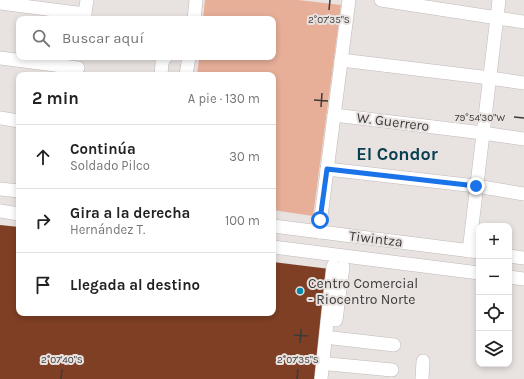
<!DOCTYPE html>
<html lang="es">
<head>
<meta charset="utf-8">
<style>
  :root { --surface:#fff; --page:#f2f2f2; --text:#222; --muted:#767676; --line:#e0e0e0 }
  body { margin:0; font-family:Karla,sans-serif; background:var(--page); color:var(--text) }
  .controls { position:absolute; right:12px; bottom:12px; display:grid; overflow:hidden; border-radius:8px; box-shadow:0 2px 6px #0003 }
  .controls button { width:36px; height:36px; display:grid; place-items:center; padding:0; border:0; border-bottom:1px solid var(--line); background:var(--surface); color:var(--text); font:20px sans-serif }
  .stop { position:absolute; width:12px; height:12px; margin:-9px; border:3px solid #1a73e8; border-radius:50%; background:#fff }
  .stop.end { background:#1a73e8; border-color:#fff; box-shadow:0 1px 4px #0008 }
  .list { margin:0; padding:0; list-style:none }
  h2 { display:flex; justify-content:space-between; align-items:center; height:52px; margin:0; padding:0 16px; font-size:17px }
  h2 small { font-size:13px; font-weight:400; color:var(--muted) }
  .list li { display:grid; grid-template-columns:26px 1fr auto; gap:12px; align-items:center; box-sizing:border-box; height:64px; padding:0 16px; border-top:1px solid var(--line) }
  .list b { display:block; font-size:15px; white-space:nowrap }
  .list p { margin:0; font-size:13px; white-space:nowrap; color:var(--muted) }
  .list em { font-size:13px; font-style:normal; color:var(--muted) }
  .icon { flex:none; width:22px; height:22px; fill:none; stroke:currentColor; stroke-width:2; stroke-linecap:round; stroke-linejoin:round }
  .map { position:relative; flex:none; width:524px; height:379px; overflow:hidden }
  .search { position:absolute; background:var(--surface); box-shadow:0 2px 6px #0003; left:16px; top:16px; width:260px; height:44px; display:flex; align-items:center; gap:10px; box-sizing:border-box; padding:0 14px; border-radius:8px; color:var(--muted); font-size:15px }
  .panel { position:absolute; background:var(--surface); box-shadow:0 2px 6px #0003; left:16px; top:72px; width:260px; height:244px; border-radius:8px }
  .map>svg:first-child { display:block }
  .green { fill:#e7ae98 }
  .building { fill:#7e3f25 }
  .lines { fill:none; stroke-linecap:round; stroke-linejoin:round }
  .minor-casing { stroke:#c0bab8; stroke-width:14 }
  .minor { stroke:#fff; stroke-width:13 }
  .route { stroke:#1a73e8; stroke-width:5 }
  .ticks { fill:none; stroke:#3d3b3a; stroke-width:1.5 }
  .poi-dot { fill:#0189aa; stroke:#e8e2e0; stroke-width:1.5 }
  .labels { text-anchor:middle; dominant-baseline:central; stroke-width:4; stroke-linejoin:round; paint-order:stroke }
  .street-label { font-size:14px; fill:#3d3b3a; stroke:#e8e2e0 }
  .poi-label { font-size:14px; fill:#3d3b3a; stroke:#e8e2e0; text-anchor:start }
  .district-label { font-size:18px; font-weight:bold; fill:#084050; stroke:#e8e2e0 }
  .ticks-label { font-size:10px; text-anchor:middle; fill:#3d3b3a; stroke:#e8e2e0; stroke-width:4; stroke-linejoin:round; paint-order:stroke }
</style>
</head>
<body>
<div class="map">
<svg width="524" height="379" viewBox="0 0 524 379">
  <rect width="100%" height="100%" fill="#e8e2e0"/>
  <path class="green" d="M205,0H298L341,5L313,216L273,210V75H197L199,60H201L202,57H273V19H203Z"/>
  <path class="building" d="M0,225L19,227V313H273V262L330,269L315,379H0Z"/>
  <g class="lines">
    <g class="minor-casing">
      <g id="minor">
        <path d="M381,0L524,22"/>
        <path d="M0,3L85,14"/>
        <path d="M84,19L87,0"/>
        <path d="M194,19L196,0"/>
        <path d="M0,58L78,68"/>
        <path d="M341,60L490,78L524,83"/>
        <path d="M161,75L162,63L164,58L166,57"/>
        <path d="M186,75L189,57"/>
        <path d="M334,115L483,133L524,139"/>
        <path d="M0,118L19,121"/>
        <path d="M327,169L476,186L524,194"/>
        <path d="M0,189L19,191"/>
        <path d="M0,211L19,214"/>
        <path d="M273,226L479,252"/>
        <path d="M319,232L349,0"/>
        <path d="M273,247L479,273"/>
        <path d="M469,251L499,0"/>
        <path d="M509,256L524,258"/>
        <path d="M509,277L524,279"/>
        <path d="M336,320L343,267"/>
        <path d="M333,338L394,345"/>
        <path d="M329,364L392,370"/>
        <path d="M321,379L333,266"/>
        <path d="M422,379L423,361"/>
      </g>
    </g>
    <use href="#minor" class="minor"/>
  </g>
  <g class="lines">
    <path class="route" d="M320,220L327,169L476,186"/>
  </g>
  <path class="ticks" d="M329,10L330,0M314,100L328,101M321,107L322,93M514,117L524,118M294,335L308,336M300,343L301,329M61,379L62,369M297,379L298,369"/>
  <circle class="poi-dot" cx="300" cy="291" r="4"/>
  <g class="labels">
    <g class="street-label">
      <text transform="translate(393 122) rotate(7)">W. Guerrero</text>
      <text transform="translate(376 239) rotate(7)">Tiwintza</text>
    </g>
    <g class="poi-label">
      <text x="308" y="283">Centro Comercial<tspan x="308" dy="16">- Riocentro Norte</tspan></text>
    </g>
    <g class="district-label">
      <text x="397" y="154">El Condor</text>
    </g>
  </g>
  <g class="ticks-label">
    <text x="329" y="23">2°07'35"S</text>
    <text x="480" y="121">79°54'30"W</text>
    <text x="62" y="363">2°07'40"S</text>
    <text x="298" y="363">2°07'35"S</text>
  </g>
</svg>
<div class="controls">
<button>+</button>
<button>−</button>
<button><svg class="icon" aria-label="locate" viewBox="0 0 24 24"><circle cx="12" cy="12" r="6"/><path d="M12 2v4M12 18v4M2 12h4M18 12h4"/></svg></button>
<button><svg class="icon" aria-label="layers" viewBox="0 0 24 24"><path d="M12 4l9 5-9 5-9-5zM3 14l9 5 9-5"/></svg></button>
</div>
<div class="stop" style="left:320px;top:220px"></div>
<div class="stop end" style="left:476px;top:186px"></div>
<div class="search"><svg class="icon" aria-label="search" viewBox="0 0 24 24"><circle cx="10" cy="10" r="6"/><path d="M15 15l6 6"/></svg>Buscar aquí</div>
<section class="panel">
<h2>2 min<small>A pie · 130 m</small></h2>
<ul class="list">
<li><svg class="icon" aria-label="ahead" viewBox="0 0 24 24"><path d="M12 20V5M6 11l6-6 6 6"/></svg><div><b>Continúa</b><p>Soldado Pilco</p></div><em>30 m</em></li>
<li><svg class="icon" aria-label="right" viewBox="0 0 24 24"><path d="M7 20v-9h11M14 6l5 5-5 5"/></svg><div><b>Gira a la derecha</b><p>Hernández T.</p></div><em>100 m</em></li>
<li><svg class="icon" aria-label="arrive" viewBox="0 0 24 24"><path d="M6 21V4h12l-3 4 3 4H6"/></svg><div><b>Llegada al destino</b></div></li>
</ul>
</section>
</div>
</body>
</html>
